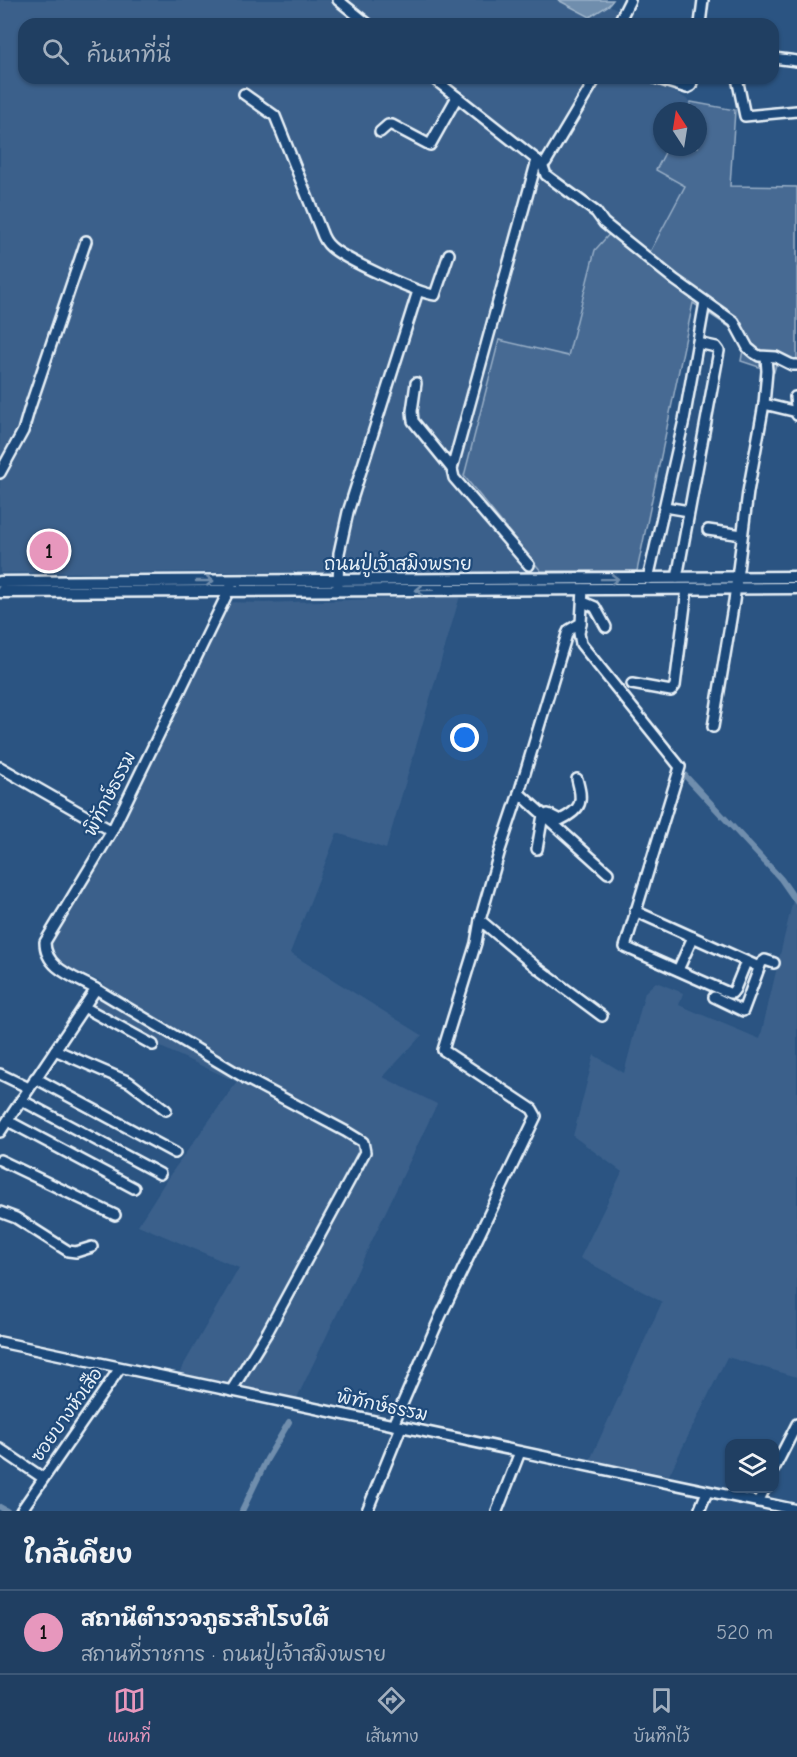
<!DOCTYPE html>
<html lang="th">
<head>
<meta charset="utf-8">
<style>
  :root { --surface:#203f62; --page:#2d4a6b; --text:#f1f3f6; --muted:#a2afbe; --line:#3d5877; --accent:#e797bd }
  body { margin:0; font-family:"Comic Neue","Playpen Sans Thai",sans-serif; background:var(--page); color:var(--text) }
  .controls { position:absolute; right:18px; bottom:18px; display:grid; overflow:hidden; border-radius:12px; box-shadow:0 2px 4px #0004 }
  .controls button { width:54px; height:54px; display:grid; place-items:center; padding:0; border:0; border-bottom:2px solid var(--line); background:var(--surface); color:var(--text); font:30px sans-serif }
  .compass { position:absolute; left:653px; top:102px; width:54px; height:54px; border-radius:50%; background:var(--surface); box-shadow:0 2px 4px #0004; rotate:348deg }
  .you { position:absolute; left:465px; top:738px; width:21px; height:21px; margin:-15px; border:4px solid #fff; border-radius:50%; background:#1a73e8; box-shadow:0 0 0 9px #1a73e833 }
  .badge { display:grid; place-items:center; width:39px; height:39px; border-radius:50%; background:var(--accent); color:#111; font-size:20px; font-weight:700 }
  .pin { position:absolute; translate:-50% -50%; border:3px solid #fff; box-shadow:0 2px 6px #0006 }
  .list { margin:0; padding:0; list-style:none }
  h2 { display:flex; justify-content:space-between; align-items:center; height:78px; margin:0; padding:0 24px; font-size:26px }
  h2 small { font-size:20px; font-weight:400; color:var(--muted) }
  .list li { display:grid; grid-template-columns:39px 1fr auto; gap:18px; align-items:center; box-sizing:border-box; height:84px; padding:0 24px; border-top:2px solid var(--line) }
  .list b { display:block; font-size:22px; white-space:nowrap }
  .list p { margin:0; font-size:20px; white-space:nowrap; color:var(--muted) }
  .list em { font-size:20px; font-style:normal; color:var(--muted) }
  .icon { flex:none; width:33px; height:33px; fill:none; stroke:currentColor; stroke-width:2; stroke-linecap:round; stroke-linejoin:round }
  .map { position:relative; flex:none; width:797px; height:1511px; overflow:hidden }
  .search { position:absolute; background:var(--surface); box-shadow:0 2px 4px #0004; left:18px; right:18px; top:18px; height:66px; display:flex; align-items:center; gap:15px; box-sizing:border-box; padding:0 21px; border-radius:18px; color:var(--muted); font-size:22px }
  .sheet { height:162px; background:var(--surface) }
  nav { display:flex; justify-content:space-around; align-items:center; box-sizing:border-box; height:84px; border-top:2px solid var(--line); background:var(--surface); font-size:16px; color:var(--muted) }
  nav a { display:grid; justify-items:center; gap:3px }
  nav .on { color:var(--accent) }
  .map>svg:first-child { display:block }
  .built { fill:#3a608b }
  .green { fill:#476b93; stroke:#98aec6; stroke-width:1.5 }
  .water { fill:#708ead; stroke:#a0b6cb; stroke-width:1.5 }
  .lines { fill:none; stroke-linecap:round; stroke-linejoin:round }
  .canal { stroke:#708ead; stroke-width:6 }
  .minor-casing { stroke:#e8f1f8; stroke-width:14 }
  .major-casing { stroke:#e8f1f8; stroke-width:15 }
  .minor { stroke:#1f4a7a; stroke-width:9 }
  .major { stroke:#1f4a7a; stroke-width:10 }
  .oneway { stroke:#6f8dac }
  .labels { text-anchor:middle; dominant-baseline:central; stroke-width:4.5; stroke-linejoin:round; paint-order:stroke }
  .street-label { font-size:18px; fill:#e8f1f8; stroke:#1f4a7a }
</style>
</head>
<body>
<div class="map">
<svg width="797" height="1511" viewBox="0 0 797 1511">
  <rect width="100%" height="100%" fill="#2b5482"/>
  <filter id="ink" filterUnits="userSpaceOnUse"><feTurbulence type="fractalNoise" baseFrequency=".0167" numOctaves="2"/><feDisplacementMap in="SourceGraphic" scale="12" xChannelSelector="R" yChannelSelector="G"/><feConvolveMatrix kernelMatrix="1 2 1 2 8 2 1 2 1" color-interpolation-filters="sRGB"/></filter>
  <g filter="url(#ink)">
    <g class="built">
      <path d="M0,0H558L590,17L609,5L633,17L630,24H24V78H654L691,102L687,111H662V147H668L656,170L685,186L649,252L595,250L568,356L499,340L464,476L541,571L0,573Z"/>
      <path d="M460,596L386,849L337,833L290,953L422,1035L383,1077L437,1104L297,1398L179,1373L239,1268L138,1225L167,1179L237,1082L84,1012L104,983L55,962L50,949V938L113,839L226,602L265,603Z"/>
      <path d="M793,900L797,908V1377L727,1357L669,1475L590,1460L662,1302L580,1258L622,1172L573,1136L594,1055L624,1073L645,992L656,982L683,993L679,1005L760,1039Z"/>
    </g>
    <path class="green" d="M691,102L735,110L730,186L797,187V362L778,357L774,372L741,361L744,344L737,332L693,303L637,571H541L464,476L499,340L568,356L595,250L612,231L650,252L685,186L656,170L668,147H698V111H687Z"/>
    <path class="water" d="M558,0H613L609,5L590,17Z"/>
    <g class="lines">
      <g class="canal">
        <path d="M679,769L781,879L797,902"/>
        <path d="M0,1507L7,1511"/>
        <path d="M242,1511L267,1459L289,1422"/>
      </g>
      <g class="minor-casing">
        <g id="minor">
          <path d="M338,0L368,24"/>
          <path d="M618,24L630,0"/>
          <path d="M700,24L703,0"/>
          <path d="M773,58L797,61"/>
          <path d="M433,78L542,164L546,162L596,78"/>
          <path d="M655,78L687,88L691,86L693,78"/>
          <path d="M737,78L745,116L797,111"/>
          <path d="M244,94L275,116L321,231C323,237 325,242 331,247C344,259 417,293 435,295L436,292L449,254"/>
          <path d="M380,132L388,125H392L430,145L457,97"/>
          <path d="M542,164L546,175L596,212L604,223L675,280L734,322L748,348L754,353L759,356L776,357L792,365H797"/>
          <path d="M416,383L412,411L413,421L452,469"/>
          <path d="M795,397L797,415"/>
          <path d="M764,404L767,371L766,357"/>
          <path d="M0,473L23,431L30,407L86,241"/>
          <path d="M665,507L689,511"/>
          <path d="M708,530L742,535"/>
          <path d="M529,565L454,478L452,469L537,160"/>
          <path d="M677,578L719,351L716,347L698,343"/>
          <path d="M648,579L684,420L705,302"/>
          <path d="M338,586L339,553L348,512L418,291"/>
          <path d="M583,602L595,607L606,627"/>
          <path d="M581,623L579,633L581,644L680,767L625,947L729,993H732L735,989L746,962"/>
          <path d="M632,684L671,691L675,686L687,589"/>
          <path d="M713,727L734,601L748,492L764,404L797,412"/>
          <path d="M0,767L112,831"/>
          <path d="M519,793L608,873"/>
          <path d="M548,814L560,820C583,809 583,801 577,779"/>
          <path d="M537,849L543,815"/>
          <path d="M635,911L759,967"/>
          <path d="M480,920L536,967L602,1016"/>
          <path d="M678,970L693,937"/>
          <path d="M96,989L242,1076"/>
          <path d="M714,997L743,1011L761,963L765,960L774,963"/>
          <path d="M84,1007L153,1045"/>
          <path d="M55,1050L129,1082L166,1110"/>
          <path d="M0,1074L29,1088"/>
          <path d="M35,1078L175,1153"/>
          <path d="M21,1100L160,1174"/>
          <path d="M8,1121L134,1188"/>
          <path d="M0,1132L96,989C75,977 45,969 45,942L112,831L231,586"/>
          <path d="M0,1160L115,1215"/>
          <path d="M0,1212L16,1218L68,1251L76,1252L92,1247"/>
          <path d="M0,1342L797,1510"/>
          <path d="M231,1391L268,1331L365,1152L363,1142L345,1131L245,1078"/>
          <path d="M393,1425L441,1315L536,1116L532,1109L443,1050L476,943L480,920L500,850L519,793L567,634L569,630L581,623L583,589"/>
          <path d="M0,1449L43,1478"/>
          <path d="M774,1469L797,1424"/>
          <path d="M758,1502L765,1488"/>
          <path d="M21,1511L120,1368"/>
          <path d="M367,1511L401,1427"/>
          <path d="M497,1511L520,1452"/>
          <path d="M699,1511L707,1492"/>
        </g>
      </g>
      <g class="major-casing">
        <g id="major">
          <path d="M0,582L797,577"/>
          <path d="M0,592L797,588"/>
        </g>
      </g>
      <use href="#minor" class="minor"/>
      <use href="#major" class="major"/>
    </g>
    <defs><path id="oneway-shaft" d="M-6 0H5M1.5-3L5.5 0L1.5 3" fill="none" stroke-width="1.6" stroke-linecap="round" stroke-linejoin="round" transform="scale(1.5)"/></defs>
    <g class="oneway">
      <use href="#oneway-shaft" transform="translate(610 579) rotate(-1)"/>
      <use href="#oneway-shaft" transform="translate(205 581)"/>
      <use href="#oneway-shaft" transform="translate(424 590) rotate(179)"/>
    </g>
  </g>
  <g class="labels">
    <g class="street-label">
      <text x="398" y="564">ถนนปู่เจ้าสมิงพราย</text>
      <text transform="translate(110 794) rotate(-63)">พิทักษ์ธรรม</text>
      <text transform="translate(382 1406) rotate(12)">พิทักษ์ธรรม</text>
      <text transform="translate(67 1415) rotate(-55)">ซอยบางหัวเสือ</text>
    </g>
  </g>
</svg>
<div class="controls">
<button><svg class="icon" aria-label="layers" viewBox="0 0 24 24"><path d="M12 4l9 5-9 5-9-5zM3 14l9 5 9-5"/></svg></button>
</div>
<svg class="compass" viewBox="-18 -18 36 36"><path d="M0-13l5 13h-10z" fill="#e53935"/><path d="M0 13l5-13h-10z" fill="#a2afbe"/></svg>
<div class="you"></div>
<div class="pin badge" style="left:49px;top:551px">1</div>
<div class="search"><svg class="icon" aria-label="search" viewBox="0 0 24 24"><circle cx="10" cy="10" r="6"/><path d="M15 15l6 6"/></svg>ค้นหาที่นี่</div>
</div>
<section class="sheet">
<h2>ใกล้เคียง<small></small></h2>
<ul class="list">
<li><span class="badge">1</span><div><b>สถานีตำรวจภูธรสำโรงใต้</b><p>สถานที่ราชการ · ถนนปู่เจ้าสมิงพราย</p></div><em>520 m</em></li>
</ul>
</section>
<nav>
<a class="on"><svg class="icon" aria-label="map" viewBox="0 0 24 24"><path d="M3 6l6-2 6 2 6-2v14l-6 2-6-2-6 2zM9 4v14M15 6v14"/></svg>แผนที่</a>
<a><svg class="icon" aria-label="directions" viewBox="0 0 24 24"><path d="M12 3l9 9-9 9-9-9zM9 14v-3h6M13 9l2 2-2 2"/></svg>เส้นทาง</a>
<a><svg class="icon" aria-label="saved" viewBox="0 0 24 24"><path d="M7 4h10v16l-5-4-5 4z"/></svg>บันทึกไว้</a>
</nav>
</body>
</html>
